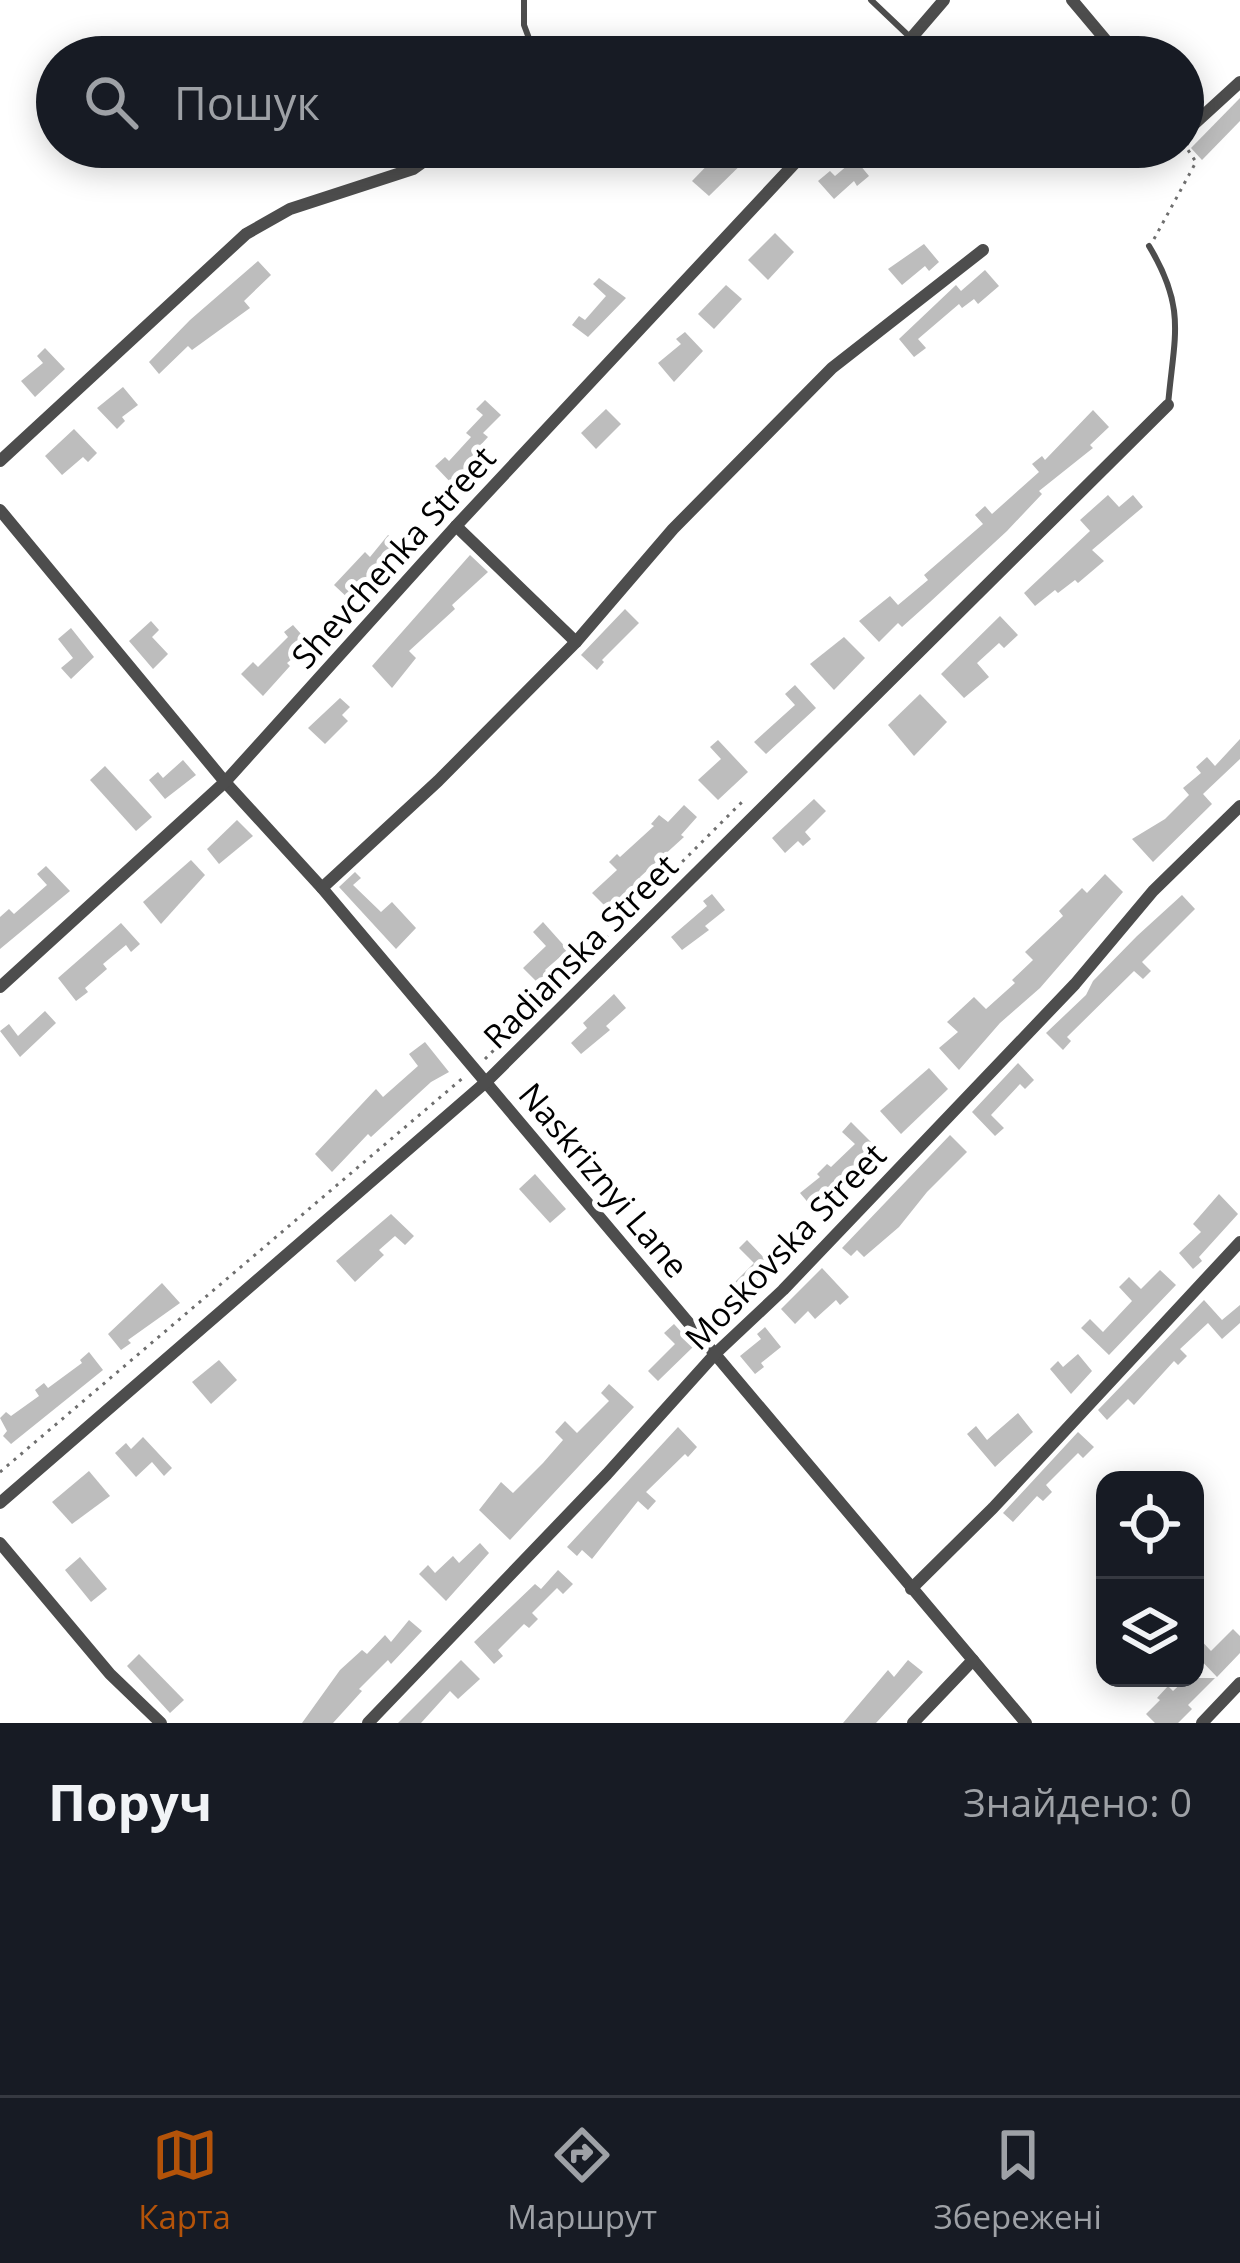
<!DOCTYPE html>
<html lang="uk">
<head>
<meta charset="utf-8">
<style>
  :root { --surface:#171b24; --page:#20242c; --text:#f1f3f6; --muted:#9ea1a6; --line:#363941; --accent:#b45309 }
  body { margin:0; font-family:"Open Sans",sans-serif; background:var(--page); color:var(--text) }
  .controls { position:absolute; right:36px; bottom:36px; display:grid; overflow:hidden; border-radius:24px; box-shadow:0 6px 30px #0003 }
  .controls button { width:108px; height:108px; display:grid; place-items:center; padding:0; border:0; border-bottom:3px solid var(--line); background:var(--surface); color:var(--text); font:60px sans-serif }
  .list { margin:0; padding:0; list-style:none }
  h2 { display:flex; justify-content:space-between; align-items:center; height:156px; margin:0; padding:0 48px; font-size:51px }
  h2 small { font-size:39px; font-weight:400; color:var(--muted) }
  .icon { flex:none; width:66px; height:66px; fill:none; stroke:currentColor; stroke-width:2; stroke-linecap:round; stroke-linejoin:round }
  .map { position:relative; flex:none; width:1240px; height:1723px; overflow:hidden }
  .search { position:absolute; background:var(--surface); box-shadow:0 6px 30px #0003; left:36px; right:36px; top:36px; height:132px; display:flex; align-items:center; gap:30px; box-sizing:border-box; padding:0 42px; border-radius:66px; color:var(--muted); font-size:45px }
  .sheet { height:372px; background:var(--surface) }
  nav { display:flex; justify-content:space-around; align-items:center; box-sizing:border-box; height:168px; border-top:3px solid var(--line); background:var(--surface); font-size:33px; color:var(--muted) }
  nav a { display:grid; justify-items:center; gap:6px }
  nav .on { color:var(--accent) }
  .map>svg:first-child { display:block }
  .building { fill:#bdbdbd }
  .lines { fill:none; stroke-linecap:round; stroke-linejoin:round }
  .path { stroke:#6f6f6f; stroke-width:3; stroke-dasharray:3 6; stroke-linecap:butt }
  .service { stroke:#4d4d4d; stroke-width:6 }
  .minor { stroke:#4d4d4d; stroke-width:12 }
  .labels { text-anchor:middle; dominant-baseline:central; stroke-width:10; stroke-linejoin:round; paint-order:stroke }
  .street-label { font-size:33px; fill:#000; stroke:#fff }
</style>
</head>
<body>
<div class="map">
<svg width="1240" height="1723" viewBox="0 0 1240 1723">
  <rect width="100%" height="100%" fill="#fff"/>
  <g class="building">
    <path d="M1240,98V121L1202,160L1191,148Z"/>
    <path d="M725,147H759L709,196L692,181Z"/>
    <path d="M855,159L869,176L857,186L854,181L834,199L818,181L830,171L835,176Z"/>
    <path d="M775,233L794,252L768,280L748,260Z"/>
    <path d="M924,244L939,262L929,271L925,266L902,285L888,269Z"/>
    <path d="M258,261L271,275L244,301L250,308L192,350L188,346L159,374L149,362L190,320Z"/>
    <path d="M985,270L999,286L978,304L974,299L962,308L959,304L918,339L926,348L914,357L899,339L956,285L961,291Z"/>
    <path d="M599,278L626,298L588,337L572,325L579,316L585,320L606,296L593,284Z"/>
    <path d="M726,285L742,299L714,329L698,314Z"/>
    <path d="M685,332L703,351L674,382L658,363L681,344L676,339Z"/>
    <path d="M45,348L65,369L35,397L21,381L43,363L37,356Z"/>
    <path d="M123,387L138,405L122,417L125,421L117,429L97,408Z"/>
    <path d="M485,400L501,415L483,433L488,437L476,450L482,456L453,485L435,466L445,457L449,461L471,437L466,433L483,415L476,409Z"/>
    <path d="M606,409L621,424L596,449L581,433Z"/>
    <path d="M1093,410L1109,427L1090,445L1093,448L1039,491L1042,494L1007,531L930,602L902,627L898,623L879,642L859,621L890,596L898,605L928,580L924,575L983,524L975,515L985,506L992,514L1039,472L1032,464L1042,456L1045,460Z"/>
    <path d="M74,429L97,453L88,462L83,457L62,475L45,456Z"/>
    <path d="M1108,495L1119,507L1133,495L1143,507L1092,550L1104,561L1078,583L1075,580L1058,593L1055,590L1035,606L1024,593L1090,531L1080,520Z"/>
    <path d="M388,535L400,545L349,599L334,585L365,552L370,557Z"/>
    <path d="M470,555L488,572L452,605L455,609L409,651L416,658L392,688L372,666Z"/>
    <path d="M625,609L639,623L602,660L604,662L597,670L581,655Z"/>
    <path d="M1000,616L1018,635L1004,648L999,643L977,663L989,677L964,698L941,674Z"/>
    <path d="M151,621L159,630L152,637L168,654L153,669L129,641Z"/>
    <path d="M293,625L310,644L287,663L290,666L263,696L241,674L253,662L258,667L288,637L284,632Z"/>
    <path d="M71,628L94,657L71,679L61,668L73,658L58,639Z"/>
    <path d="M844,637L865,658L834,690L810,664Z"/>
    <path d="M795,685L816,708L766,754L754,742L795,705L785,694Z"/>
    <path d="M920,694L947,722L914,756L888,725Z"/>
    <path d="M340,698L350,707L342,715L348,721L325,744L308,728Z"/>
    <path d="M1240,739V759L1203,794L1212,804L1153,862L1132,839L1165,819L1189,795L1183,788L1201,773L1196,767L1207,757L1215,766Z"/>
    <path d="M718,740L748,772L718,800L698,780L721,759L710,747Z"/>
    <path d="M183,760L196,775L165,799L149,780L158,772L163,778Z"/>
    <path d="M105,766L152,817L136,831L90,780Z"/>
    <path d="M814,799L826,811L805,832L811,839L803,846L798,841L785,853L772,838Z"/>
    <path d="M684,805L697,817L681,835L684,837L640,877L643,881L608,909L592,893L617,870L609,862L617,854L620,857L654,826L651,824L659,815L668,822Z"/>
    <path d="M237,820L253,836L219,864L207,849Z"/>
    <path d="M191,860L205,875L161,924L143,902Z"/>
    <path d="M46,866L70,891L0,949V917L9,909L14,914L47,885L37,874Z"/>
    <path d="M355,872L361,878L353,885L381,912L392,902L416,928L396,949L339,887Z"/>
    <path d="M1105,874L1123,892L1040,988L1000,1023L959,1070L939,1048L958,1032L947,1022L974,997L986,1009L1015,983L1012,980L1033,960L1025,952L1063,916L1059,911L1082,888L1087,893Z"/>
    <path d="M712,894L725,910L705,926L709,930L682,950L671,937L707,906L703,901Z"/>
    <path d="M1182,895L1195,909L1142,962L1151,971L1143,979L1134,971L1067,1037L1071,1041L1063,1050L1046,1033L1086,995L1093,981L1137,936Z"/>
    <path d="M543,922L568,950L545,970L548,973L538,983L523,968L546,946L533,932Z"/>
    <path d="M121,923L140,944L131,952L126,945L103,964L107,969L85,988L88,992L76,1001L58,978Z"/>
    <path d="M614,994L626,1008L606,1026L610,1030L581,1054L571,1043L587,1028L583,1023Z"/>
    <path d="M45,1011L56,1023L20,1057L0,1031L9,1024L18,1036Z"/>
    <path d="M425,1042L449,1072L431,1082L371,1137L368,1134L332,1172L315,1154L376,1089L383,1097L418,1066L409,1054Z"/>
    <path d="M1018,1063L1034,1080L1025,1089L1020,1084L991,1115L1004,1128L995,1136L972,1112Z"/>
    <path d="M929,1068L948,1089L901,1134L880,1111Z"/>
    <path d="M851,1122L882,1153L857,1177L849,1168L820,1195L827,1204L816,1212L800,1193L820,1177L817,1174L827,1164L831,1167L855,1144L842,1132Z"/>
    <path d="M950,1135L967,1152L927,1192L899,1227L864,1257L857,1250L851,1256L842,1248Z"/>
    <path d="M535,1174L566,1209L550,1223L519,1189Z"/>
    <path d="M1219,1194L1238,1214L1199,1257L1202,1261L1193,1269L1179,1253L1201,1232L1193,1224Z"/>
    <path d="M391,1214L414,1236L405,1245L395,1236L379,1250L384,1255L355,1282L336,1261Z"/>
    <path d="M747,1240L771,1265L740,1299L729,1288L754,1263L739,1248Z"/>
    <path d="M822,1268L849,1297L840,1305L836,1300L815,1319L808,1311L795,1324L781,1309Z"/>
    <path d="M1160,1270L1176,1285L1109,1355L1081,1328L1090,1319L1103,1332L1132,1301L1119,1287L1129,1277L1141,1289Z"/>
    <path d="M162,1283L180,1303L128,1340L131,1343L121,1350L108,1334Z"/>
    <path d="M1204,1300L1222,1320L1240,1305V1323L1222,1339L1208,1323L1180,1349L1187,1356L1178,1365L1174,1361L1134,1405L1128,1399L1107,1420L1098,1410Z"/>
    <path d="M674,1324L694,1346L658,1381L648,1371L675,1344L664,1333Z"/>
    <path d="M765,1327L781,1347L761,1363L764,1367L755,1374L740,1356L761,1339L757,1334Z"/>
    <path d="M89,1352L103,1370L11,1444L3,1436L7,1431L0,1418L6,1412L11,1416L39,1396L35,1390L44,1383L48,1388L82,1363L80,1360Z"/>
    <path d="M1078,1354L1092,1371L1071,1394L1050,1369L1058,1361L1063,1367Z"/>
    <path d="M219,1360L237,1380L211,1404L192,1382Z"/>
    <path d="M609,1384L634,1407L510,1540L479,1510L501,1482L513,1493L543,1463L563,1440L555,1432L565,1421L577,1433L609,1401L601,1393Z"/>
    <path d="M1018,1413L1033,1432L995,1467L967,1434L976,1426L987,1440Z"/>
    <path d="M678,1427L697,1447L688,1457L685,1454L646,1492L656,1501L648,1510L638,1501L592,1559L582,1550L577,1556L567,1547Z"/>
    <path d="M1078,1432L1094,1447L1083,1458L1078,1453L1046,1485L1052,1492L1043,1501L1037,1496L1013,1522L1003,1513Z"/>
    <path d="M143,1437L172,1468L164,1476L152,1462L136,1477L115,1453L126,1443L131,1449Z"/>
    <path d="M89,1471L110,1496L72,1524L52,1502Z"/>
    <path d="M480,1543L489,1553L446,1601L419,1574L428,1565L435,1573L453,1556L459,1563Z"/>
    <path d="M80,1557L107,1589L91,1602L65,1570Z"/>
    <path d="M558,1570L573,1584L563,1594L557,1588L532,1613L538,1619L529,1628L524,1624L498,1650L503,1656L494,1664L474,1642L535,1584L541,1589Z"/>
    <path d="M409,1620L422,1631L391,1664L388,1660L359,1689L362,1691L333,1723H302L340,1670L362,1650L367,1654L385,1635L391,1642Z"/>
    <path d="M1233,1629L1240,1636V1653L1217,1677L1195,1654V1634L1211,1651Z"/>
    <path d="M139,1654L184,1700L170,1713L127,1666Z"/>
    <path d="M461,1660L480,1679L458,1699L450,1691L421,1723H398Z"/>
    <path d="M908,1660L923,1672L876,1723H843L888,1670L894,1677Z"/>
    <path d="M1187,1678H1215L1188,1705L1192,1709L1178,1723H1155L1146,1714L1160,1700L1157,1698L1168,1686L1173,1691Z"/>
  </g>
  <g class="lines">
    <g class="path">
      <path d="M1154,239L1196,162L1186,147L1190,138"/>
      <path d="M485,1059L742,802L745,805"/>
      <path d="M0,1472L464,1077"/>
    </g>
    <g class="service">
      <path d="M524,0V25L536,57"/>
      <path d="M871,0L912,39"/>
      <path d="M1149,246C1187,309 1174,336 1168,405"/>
    </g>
    <g class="minor">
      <path d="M1072,0L1120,57"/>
      <path d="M895,57L944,0"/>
      <path d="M1183,126L1193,125L1240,82"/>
      <path d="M0,461L246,234L290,209L413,169L444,147"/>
      <path d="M0,510L225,782L322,888L1026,1723"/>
      <path d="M456,526L576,642"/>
      <path d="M322,888L438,781L576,642L673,529L832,368L983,250"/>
      <path d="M0,987L225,782L456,526L810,147"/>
      <path d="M0,1503L486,1082L1168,405"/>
      <path d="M0,1543L110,1674L161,1723"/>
      <path d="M911,1589L993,1508L1240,1242"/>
      <path d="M368,1723L607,1474L716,1353L783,1290L1075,984L1153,891L1240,806"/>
      <path d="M913,1723L973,1660"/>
      <path d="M1202,1723L1240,1683"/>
    </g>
  </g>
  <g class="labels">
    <g class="street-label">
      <text transform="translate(393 557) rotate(-48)">Shevchenka Street</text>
      <text transform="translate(580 951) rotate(-45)">Radianska Street</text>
      <text transform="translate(604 1180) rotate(50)">Naskriznyi Lane</text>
      <text transform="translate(785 1246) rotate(-46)">Moskovska Street</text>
    </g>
  </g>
</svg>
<div class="controls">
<button><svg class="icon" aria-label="locate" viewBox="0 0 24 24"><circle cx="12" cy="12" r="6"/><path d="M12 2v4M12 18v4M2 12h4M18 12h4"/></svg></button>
<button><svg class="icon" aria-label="layers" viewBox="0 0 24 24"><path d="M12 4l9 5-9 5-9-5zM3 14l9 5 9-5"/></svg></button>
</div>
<div class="search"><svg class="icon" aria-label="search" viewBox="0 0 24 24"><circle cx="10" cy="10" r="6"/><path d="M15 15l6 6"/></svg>Пошук</div>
</div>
<section class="sheet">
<h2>Поруч<small>Знайдено: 0</small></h2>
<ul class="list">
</ul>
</section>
<nav>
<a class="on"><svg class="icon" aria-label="map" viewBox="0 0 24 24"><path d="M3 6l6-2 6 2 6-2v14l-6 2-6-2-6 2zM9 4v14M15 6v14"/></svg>Карта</a>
<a><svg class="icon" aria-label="directions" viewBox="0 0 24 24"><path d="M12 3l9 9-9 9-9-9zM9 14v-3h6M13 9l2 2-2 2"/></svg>Маршрут</a>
<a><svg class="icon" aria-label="saved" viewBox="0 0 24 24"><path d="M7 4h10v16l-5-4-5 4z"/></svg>Збережені</a>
</nav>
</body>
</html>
